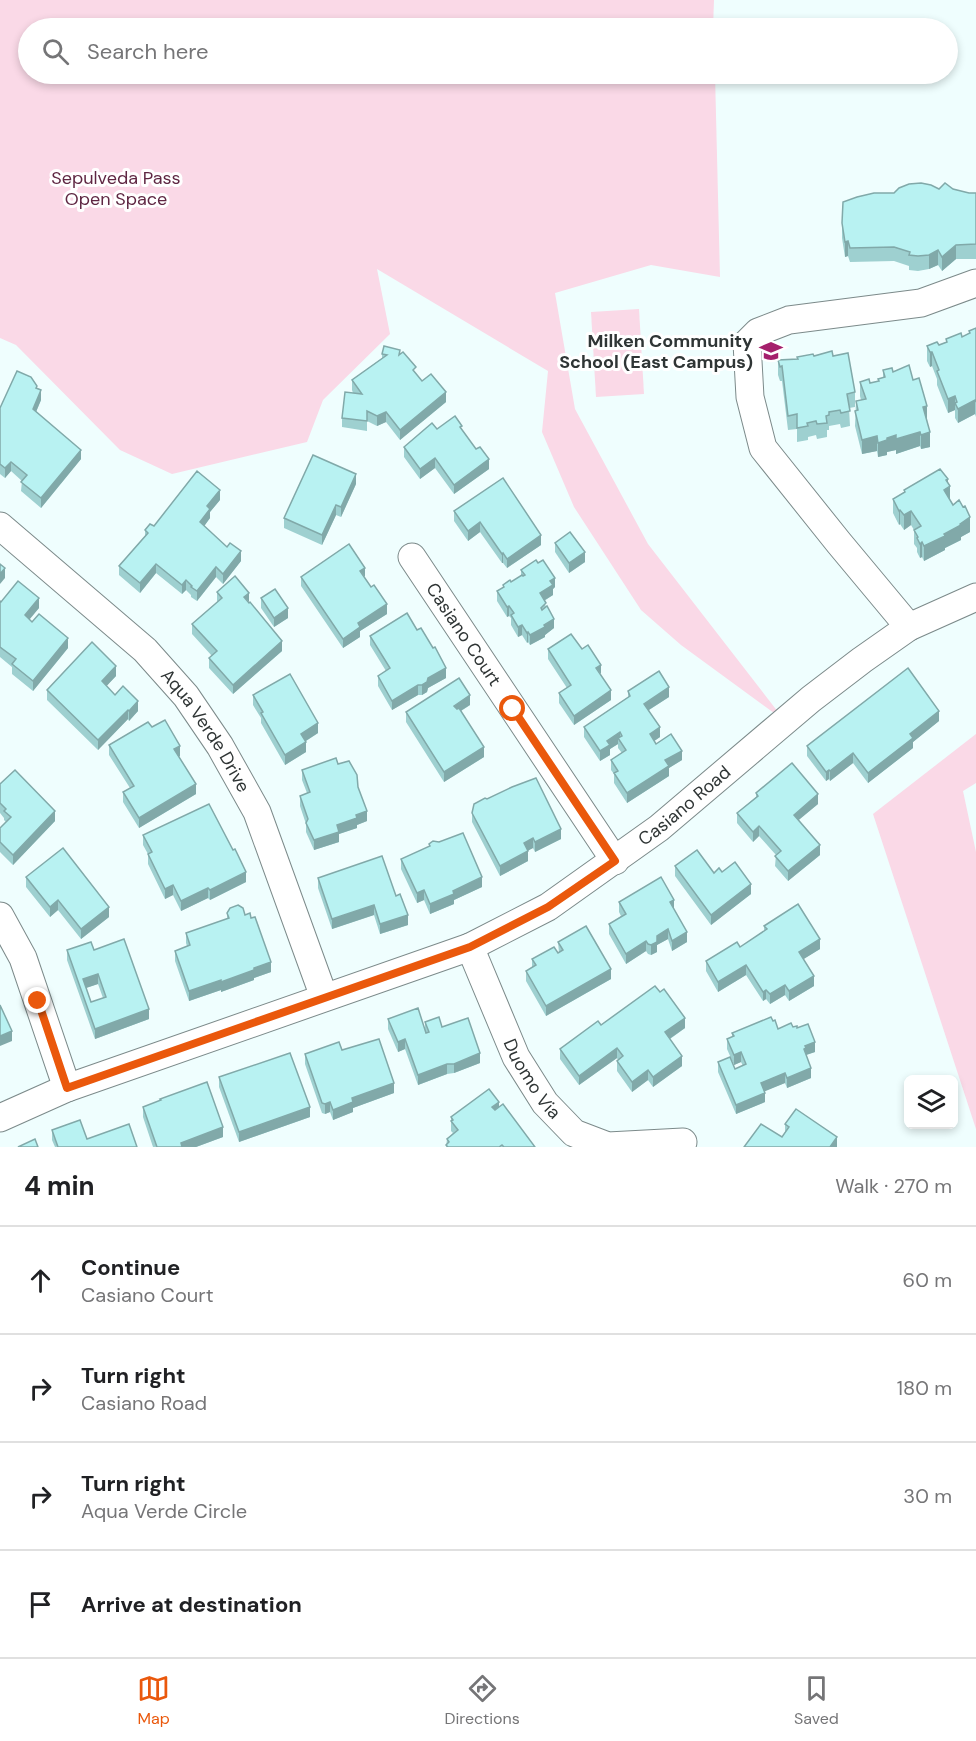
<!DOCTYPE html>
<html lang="en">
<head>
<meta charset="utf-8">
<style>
  :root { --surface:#fff; --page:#f6f6f6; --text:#202124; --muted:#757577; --line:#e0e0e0; --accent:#ea580c }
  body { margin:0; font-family:"DM Sans",sans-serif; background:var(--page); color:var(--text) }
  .controls { position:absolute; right:18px; bottom:18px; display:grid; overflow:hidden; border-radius:9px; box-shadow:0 3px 9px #0003 }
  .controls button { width:54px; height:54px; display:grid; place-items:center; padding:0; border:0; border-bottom:2px solid var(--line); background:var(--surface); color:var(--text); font:30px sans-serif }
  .stop { position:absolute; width:18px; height:18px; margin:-14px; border:4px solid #ea580c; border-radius:50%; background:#fff }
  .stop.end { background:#ea580c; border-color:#fff; box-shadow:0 2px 6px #0008 }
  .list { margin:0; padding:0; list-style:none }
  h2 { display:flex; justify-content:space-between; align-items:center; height:78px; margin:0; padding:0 24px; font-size:26px }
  h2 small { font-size:20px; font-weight:400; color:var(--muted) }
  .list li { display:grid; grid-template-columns:39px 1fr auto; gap:18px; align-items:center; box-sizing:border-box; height:108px; padding:0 24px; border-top:2px solid var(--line) }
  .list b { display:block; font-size:22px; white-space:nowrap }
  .list p { margin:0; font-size:20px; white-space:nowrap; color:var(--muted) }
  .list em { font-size:20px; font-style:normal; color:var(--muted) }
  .icon { flex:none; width:33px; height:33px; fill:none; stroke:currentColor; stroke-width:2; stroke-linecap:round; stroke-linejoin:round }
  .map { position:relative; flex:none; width:976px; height:1147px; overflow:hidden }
  .search { position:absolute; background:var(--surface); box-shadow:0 3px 9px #0003; left:18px; right:18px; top:18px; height:66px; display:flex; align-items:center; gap:15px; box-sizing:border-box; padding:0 21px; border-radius:33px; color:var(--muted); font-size:22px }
  .sheet { height:510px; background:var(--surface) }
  nav { display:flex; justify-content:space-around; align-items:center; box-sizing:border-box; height:84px; border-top:2px solid var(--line); background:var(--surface); font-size:16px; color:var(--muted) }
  nav a { display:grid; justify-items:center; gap:3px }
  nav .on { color:var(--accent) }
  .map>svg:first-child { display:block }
  .green { fill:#fad9e7 }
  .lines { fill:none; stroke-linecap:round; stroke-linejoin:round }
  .minor-casing { stroke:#7c8a8a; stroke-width:29 }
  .minor { stroke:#fff; stroke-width:27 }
  .wall { fill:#9ed0d0; fill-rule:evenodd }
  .shaded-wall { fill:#81a9a9 }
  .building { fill:#b8f2f2; stroke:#81a9a9; stroke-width:1.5; fill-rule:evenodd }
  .route { stroke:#ea580c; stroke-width:8 }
  .labels { text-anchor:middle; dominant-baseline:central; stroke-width:6; stroke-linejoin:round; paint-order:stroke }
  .park-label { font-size:18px; fill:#5f2743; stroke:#fff }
  .poi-label { font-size:18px; font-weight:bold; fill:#2f3535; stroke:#fff; text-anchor:end }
  .street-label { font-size:18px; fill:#2f3535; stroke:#fff }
</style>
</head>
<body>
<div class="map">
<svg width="976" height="1147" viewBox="0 0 976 1147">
  <rect width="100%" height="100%" fill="#effefe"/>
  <g class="green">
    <path d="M0,0H714L713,28H28V74H715L720,277L651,265L555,293L575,409L648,544L785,721L681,645L641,610L574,507L542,432L548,371L377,269L390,334L323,400L307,442L172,474L120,450L16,345L0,338Z"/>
    <path d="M639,309L644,394L596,397L591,312Z"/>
    <path d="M976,734V783L963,791L976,852V1129L873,814Z"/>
  </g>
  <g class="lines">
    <g class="minor-casing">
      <g id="minor">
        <path id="s1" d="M0,526L145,650L186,696L220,746L257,812L324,997"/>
        <path id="s2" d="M412,557L615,861"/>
        <path d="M909,627L839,543L763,448L750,397L747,343L758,332L789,320L921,303L976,283"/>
        <path d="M0,916L23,958L67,1088"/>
        <path id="s3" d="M470,947L516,1057L545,1103L574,1133L608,1146L683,1142"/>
        <path id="s4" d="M0,1118L67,1088L470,947L548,907L659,828L811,699L862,660L909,627L976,597"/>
      </g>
    </g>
    <use href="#minor" class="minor"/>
  </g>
  <g class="wall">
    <path d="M939,189H953L969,193H976V259H956L942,271L938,265L929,269L918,271L909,270V266L894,261L850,262L848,256L845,257L842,238V223Z"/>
    <path d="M976,328V417L975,414L958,423L955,418V410L948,413L937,385V379L932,366L930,367L927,361V346L939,345L946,342V339L962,337L969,333V331Z"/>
    <path d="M382,354H400L422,381L446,402L400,440L386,422L377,426L367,421V431L342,427V418L353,393L352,390V380L382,358Z"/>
    <path d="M814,356H833L855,392V407L849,408L850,426L841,428L840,424L829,426V430H827V437L817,439L816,435L808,437V440L797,442V429L788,430L782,381H780L778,375V360L797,359Z"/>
    <path d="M883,370L893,372L913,380L927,419L930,447L921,449L920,446L896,454V450L887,452V455L878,457L877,451L862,454L855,426L856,401L861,400L860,396V382L870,383L878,381V379L883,378Z"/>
    <path d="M37,389L41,400L36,412L81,459L41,508L21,491L22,481L11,471L5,478L0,474V408Z"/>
    <path d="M437,429L462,430L489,469L454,494L435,468L420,479L404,457V447Z"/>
    <path d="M948,482L950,500L970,532L961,537V540L945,548V550L924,561L922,557L920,558L917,552V548L914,544V530L911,525L904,530L900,524L899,525L893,513V499L904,492V490Z"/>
    <path d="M356,484L341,517L336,515L322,545L284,528V518Z"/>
    <path d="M220,500L210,512V518L204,526L241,561L223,584L216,577L197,601L191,597V595L186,590L182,594L156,573L140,593L119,575V566L145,536V530Z"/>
    <path d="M454,511L541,545L507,568L503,563H502L480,532L468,541L454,521Z"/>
    <path d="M555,543L585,562L569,573L555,552Z"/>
    <path d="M521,570L555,587L553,589V595L544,601L546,607L554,628L545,635V637L530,645L528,642L527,643L522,635L518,637L511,625V618L509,616L507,617L497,601V591L503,588V585L511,582L521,576Z"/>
    <path d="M301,577L365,578L387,614L360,631V637L343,648L301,586Z"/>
    <path d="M217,592L249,603L282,651L233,694L209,668V658L212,656L192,634V624L217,602Z"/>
    <path d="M261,598L288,618L274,627L261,608Z"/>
    <path d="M0,601L39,608L29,619L68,648L33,691L12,674V667L0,657Z"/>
    <path d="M370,636L446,678L428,688L427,692L422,695H418L392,710L378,686V676L386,671L370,645Z"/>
    <path d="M548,649H582L601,675L611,700L574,725L559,703V693L567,688L548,659Z"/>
    <path d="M72,662L116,676L106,686L115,695L138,711L129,721L128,719L98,750L47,700V690L72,664Z"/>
    <path d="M628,691L669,697L649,710L660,737L654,741L656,744L682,760L669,768V776L627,803L614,783V774L611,770V760L622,753L618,748V744L610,749V755L600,761L584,737V727L628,697Z"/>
    <path d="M253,695L318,733L306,741V752L285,765L261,723V718L253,705Z"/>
    <path d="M470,705L461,711L484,757L444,782L406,722V712Z"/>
    <path d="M939,721L913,742V748L868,783L853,763L830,781L829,779L826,781L807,756V746Z"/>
    <path d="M152,727L180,756H179L196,794L139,828L123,802V792L130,788L109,755V745Z"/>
    <path d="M338,764L358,787L367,821L357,825V828L339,834V842L314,850L306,832V824L300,806V796L307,793L302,780V770Z"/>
    <path d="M0,784L55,821L13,865L0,852V828L6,822L4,820V818L0,813Z"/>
    <path d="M756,793L818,804L798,820L820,855L788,881L775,866L776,855L759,836L753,842L737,823V813L756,797Z"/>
    <path d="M472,813L561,839L535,852L533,848L528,850V861L500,876L472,822Z"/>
    <path d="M143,835L246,882L210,900L208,898L181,911L173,895L165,899L148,864V854L143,845Z"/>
    <path d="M429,844L482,887L454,900V904L430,914L424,900L417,903L401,869V859L429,847Z"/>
    <path d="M675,866L714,873L722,872L751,894L711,925L675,876Z"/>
    <path d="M26,877L109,917L81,939L58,910L50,917L26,887Z"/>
    <path d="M318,878L396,896L408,925L380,934L374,915L332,929L318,888Z"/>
    <path d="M619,902L674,910L687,942L672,951L668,939L657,945V952L651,955L648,954L646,951L626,964L609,934V924L621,916L619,912Z"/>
    <path d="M227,913L245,915L271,972L254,978V980L221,992V990L189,1001L175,961V951L187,946L186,943V933L227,919Z"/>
    <path d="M764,926L820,949L803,959L814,986L789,1001L785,995L770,1004L766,999L763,1001L746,975L718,992L706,971V961L740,947L764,931Z"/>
    <path d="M558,942L611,979L546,1016L526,981V971L532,967V959L559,953Z"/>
    <path d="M67,950H94L149,1019L95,1039L67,960ZM98,984L103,998L91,1002L86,988Z"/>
    <path d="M660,992L685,1028L670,1039L682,1066L653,1087L648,1080L632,1092L617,1071V1061L618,1060L617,1058L579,1085L560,1059V1049Z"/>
    <path d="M388,1019L425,1030V1022L442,1027L480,1063L454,1073L447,1074L418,1085L405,1049L398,1052L388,1029Z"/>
    <path d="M773,1021L778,1029L793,1027L815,1052L806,1055L811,1078L787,1088L785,1083L764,1091L765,1102L736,1114L718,1072V1062L735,1069L743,1066L741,1062L734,1065L727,1049V1039L732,1037V1033Z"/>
    <path d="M342,1050L394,1093L353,1108V1112L333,1120L330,1112L325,1114L322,1113L305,1064V1054Z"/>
    <path d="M219,1077L310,1117L239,1142L219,1087Z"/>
    <path d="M160,1099L223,1137L196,1147H153L143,1117V1107L160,1101Z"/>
    <path d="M499,1108L535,1147H446L447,1139L453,1133L451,1131V1117Z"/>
    <path d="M785,1124L837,1147L782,1137L785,1133Z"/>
    <path d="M52,1130L87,1139L137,1147H55L52,1140Z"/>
  </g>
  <g class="shaded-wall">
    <path d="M848,241V256L845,257V242Z"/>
    <path d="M956,245V259L942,271V257Z"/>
    <path d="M938,250V265L929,269V255Z"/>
    <path d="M930,352H932V366L930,367Z"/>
    <path d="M41,390V400L33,419V409Z"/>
    <path d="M446,392V402L400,440V430Z"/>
    <path d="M955,396V410L948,413V399Z"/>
    <path d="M975,400V414L958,423V409Z"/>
    <path d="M927,406V421L923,407Z"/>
    <path d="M386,412V422L377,426V416Z"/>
    <path d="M920,432V446L896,454V439Z"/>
    <path d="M930,432V447L921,449V435Z"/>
    <path d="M896,435V450L887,452V455L878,457V443L887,438Z"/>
    <path d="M877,436V451L862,454V440Z"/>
    <path d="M81,450V459L41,508V498Z"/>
    <path d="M435,458V468L420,479V469Z"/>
    <path d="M489,459V469L454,494V485Z"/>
    <path d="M11,462V471L5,478V468Z"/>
    <path d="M356,474V484L341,517V507Z"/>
    <path d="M948,479V488L950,486V501L944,490L946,480Z"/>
    <path d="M220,490V500L210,512V518L200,532V522L207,506Z"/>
    <path d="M336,505V515L322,545V535Z"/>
    <path d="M900,510V524L899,525V511Z"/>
    <path d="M911,511V525L904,530V515Z"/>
    <path d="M970,517V532L961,537V540L945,548V550L924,561V546Z"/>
    <path d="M480,522V532L468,541V531Z"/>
    <path d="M541,535V545L507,568V559Z"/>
    <path d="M922,542V557L920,558V544Z"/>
    <path d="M241,551V561L223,584V574Z"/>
    <path d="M585,552V562L569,573V563Z"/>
    <path d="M503,553V563H502V554Z"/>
    <path d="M156,564V573L140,593V583Z"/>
    <path d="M216,567V577L197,601V591Z"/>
    <path d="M5,568V578L0,584V574Z"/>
    <path d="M365,568V577L360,571Z"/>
    <path d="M555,578V587L553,589V595L540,603V593L550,581Z"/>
    <path d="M186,580V590L182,594V585Z"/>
    <path d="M249,593V602L244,597Z"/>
    <path d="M39,598V608L25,625V615Z"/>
    <path d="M387,604V614L360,631V637L343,648V639L358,623Z"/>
    <path d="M509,606V616L507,617V607Z"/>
    <path d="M288,608V618L274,627V618Z"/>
    <path d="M554,619V628L545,635V637L530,645V635Z"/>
    <path d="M522,625V635L518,637V627Z"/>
    <path d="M528,632V642L527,643V633Z"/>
    <path d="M68,638V648L33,691V681Z"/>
    <path d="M282,641V651L233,694V685Z"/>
    <path d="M601,665V674L596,668Z"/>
    <path d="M116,666V676L102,691V681Z"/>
    <path d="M446,668V678L428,688L427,692L422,695V685L428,678Z"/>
    <path d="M418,685V695L392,710V701Z"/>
    <path d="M669,687V697L644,713V704Z"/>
    <path d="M611,690V700L574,725V716Z"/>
    <path d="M470,695V705L454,715V706Z"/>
    <path d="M138,701V711L129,721V711Z"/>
    <path d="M128,710V719L98,750V740Z"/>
    <path d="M939,711V721L913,742V748L868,783V773L910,734Z"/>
    <path d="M318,723V733L301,744V734Z"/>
    <path d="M660,727V737L650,744V734Z"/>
    <path d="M620,732V742L618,738V744L610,749V755L600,761V751L607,741Z"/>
    <path d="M306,742V752L285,765V755Z"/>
    <path d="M180,746V756L174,759V749Z"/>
    <path d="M484,747V757L444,782V772Z"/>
    <path d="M682,751V760L669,768V776L627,803V793L665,760Z"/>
    <path d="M853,753V763L830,781V771Z"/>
    <path d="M829,770V779L826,781V772Z"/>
    <path d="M196,784V794L139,828V818Z"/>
    <path d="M818,794V804L794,824V815Z"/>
    <path d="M55,811V821L13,865V855Z"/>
    <path d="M367,811V821L357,825V828L339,834V842L314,850V840L337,825L356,815Z"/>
    <path d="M759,826V836L753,842V832Z"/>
    <path d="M561,829V839L535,852V842Z"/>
    <path d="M533,838V848L524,853V843Z"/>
    <path d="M820,845V855L788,881V871Z"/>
    <path d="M528,851V861L500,876V866Z"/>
    <path d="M246,872V882L210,900V890Z"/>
    <path d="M482,877V887L454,900V904L430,914V904L453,891Z"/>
    <path d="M751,884V894L711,925V915Z"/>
    <path d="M173,885V895L165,899V889Z"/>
    <path d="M208,888V898L181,911V901Z"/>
    <path d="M424,890V900L417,903V893Z"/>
    <path d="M58,900V910L50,917V907Z"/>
    <path d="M674,900V910L670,902Z"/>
    <path d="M374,905V915L332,929V919Z"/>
    <path d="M109,907V917L81,939V929Z"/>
    <path d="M408,915V925L380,934V924Z"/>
    <path d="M668,929V939L657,945V952L651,955V945L657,936Z"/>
    <path d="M687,932V942L672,951V941Z"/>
    <path d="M820,939V949L799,962V952Z"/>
    <path d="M646,941V951L626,964V954Z"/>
    <path d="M271,962V972L254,978V980L221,992V982L254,968Z"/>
    <path d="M746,965V975L718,992V982Z"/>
    <path d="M611,969V979L546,1016V1006Z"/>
    <path d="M98,974V984L83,989V979Z"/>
    <path d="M814,976V986L789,1001V991Z"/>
    <path d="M221,980V990L189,1001V991Z"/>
    <path d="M785,985V995L770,1004V994Z"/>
    <path d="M766,990V999L763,1001V992Z"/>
    <path d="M149,1009V1019L95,1039V1029Z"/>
    <path d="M685,1018V1028L665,1042V1032Z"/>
    <path d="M12,1031V1041L0,1046V1036Z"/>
    <path d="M405,1039V1049L398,1052V1042Z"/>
    <path d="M815,1042V1052L806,1055L804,1049L805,1046Z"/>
    <path d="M617,1048V1058L579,1085V1076Z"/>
    <path d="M741,1052V1062L734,1065V1055Z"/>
    <path d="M480,1053V1063L454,1073V1064Z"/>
    <path d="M682,1056V1066L653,1087V1077Z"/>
    <path d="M447,1064V1074L418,1085V1075Z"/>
    <path d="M811,1068V1078L787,1088V1078Z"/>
    <path d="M648,1070V1080L632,1092V1082Z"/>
    <path d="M785,1073V1083L761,1093V1083Z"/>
    <path d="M394,1083V1093L353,1108V1112L333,1120V1110L352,1098Z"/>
    <path d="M765,1093V1102L736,1114V1105Z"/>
    <path d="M330,1102V1112L325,1114V1104Z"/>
    <path d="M499,1102V1112L492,1116V1107Z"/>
    <path d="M310,1107V1117L239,1142V1132Z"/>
    <path d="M223,1127V1137L196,1147H181V1143Z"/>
    <path d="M837,1137V1147H830Z"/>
  </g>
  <g class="building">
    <path d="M921,183L931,185L939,189L945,183L953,189L969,193H976V244L956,245L942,257L938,250L929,255L918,256L909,255L910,252L894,247L850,248L848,241L845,242L842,223L843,202L857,197L874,193H894L899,188L909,184Z"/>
    <path d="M976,328V402L975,400L958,409L955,403L957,402L955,396L948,399L937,371L939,370L932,352H930L927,346L937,342L939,345L947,342L946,339L961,333L962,337L970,333L969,331Z"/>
    <path d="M384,346L400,350L399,355L403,352L416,367L413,370L422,381L431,374L446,392L400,430L386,412L377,416L367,411V421L342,418L345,392L362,394L352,380L387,355L382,354Z"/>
    <path d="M832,351L833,356L848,353L855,392L847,394L850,411L841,413L840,410L829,412V415L826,416L827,423L817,424L816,421L807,423L808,426L797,428V414L788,416L782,366L780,367L778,360L798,359L797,357L813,354L814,356Z"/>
    <path d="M909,365L913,380L919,378L927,406L923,407L930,432L921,435L920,432L896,439V435L887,438V440L878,443L877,436L862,440L855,411L858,410L856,401L866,399L860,382L869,379L870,383L879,381L878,379L885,377L883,370L892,368L893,372Z"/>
    <path d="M17,371L31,377L37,386L36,388L41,390L33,409L81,450L41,498L21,482L27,475L11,462L5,468L0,464V408Z"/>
    <path d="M455,416L462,426L460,427L476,449L480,447L489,459L454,485L435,458L420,469L404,447L432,423L437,429Z"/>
    <path d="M313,455L356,474L341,507L336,505L322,535L284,518Z"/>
    <path d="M940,469L948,479L946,480L950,486L944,490L953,505L959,500L963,507L965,506L970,517L960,524L961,525L944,534L945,536L924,546L922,542L920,544L917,538L918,537L914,530L921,526L911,511L904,515L900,510L899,511L893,499L905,492L904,490Z"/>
    <path d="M197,471L220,490L207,506L210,509L200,522L227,547L230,543L241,551L223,574L216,567L197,591L191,587L192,586L186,580L182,585L156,564L140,583L119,566L148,533L145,530L150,524L154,526Z"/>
    <path d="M503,478L541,535L507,559L503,553L502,554L480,522L468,531L454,511Z"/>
    <path d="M570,532L585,552L569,563L555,543Z"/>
    <path d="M349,544L365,568L360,571L371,587L374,585L387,604L358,623L360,627L343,639L301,577Z"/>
    <path d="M536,560L538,563L543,560L555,578L550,581L553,585L540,593L546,603L541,608L542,610L547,606L554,619L544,625L545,627L530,635L528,632L527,633L522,625L518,627L511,615L514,613L509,606L507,607L497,591L504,587L503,585L510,580L511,582L522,575L523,576L525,575L521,570Z"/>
    <path d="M0,564L5,568L0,574Z"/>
    <path d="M235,576L249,593L244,597L249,603L250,602L282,641L233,685L209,658L217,651L192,624L222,598L217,592Z"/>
    <path d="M18,581L39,598L25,615L32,622L39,614L68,638L33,681L12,664L16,659L0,647V601L1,602Z"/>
    <path d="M275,589L288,608L274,618L261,598Z"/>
    <path d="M407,613L417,630L421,628L433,648L435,647L446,668L428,678L427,682L422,685H418L392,701L378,676L390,668L370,636Z"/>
    <path d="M571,634L582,649L588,645L601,665L596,668L611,690L574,716L559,693L571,685L548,649Z"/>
    <path d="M92,642L116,666L102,681L115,695L123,686L138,701L129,711L128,710L98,740L47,690Z"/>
    <path d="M908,668L939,711L910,734L913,738L868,773L853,753L830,771L829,770L826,772L807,746Z"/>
    <path d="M659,671L669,687L644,704L660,727L650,734L656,744L671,734L682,751L665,760L669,766L627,793L614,773L618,771L611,760L626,750L618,738L622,736L620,732L607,741L610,745L600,751L584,727L630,696L628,691Z"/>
    <path d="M290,674L318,723L301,734L306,742L285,755L261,713L263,712L253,695Z"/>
    <path d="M459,678L470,695L454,706L457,709L459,708L484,747L444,772L406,712Z"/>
    <path d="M165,720L180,746L174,749L196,784L139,818L123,792L134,786L109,745L148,722L152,727Z"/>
    <path d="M336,758L338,764L349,761L357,775L358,787L367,811L356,815L357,818L337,825L339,832L314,840L306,823L308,819L300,796L310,792L302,770Z"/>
    <path d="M792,763L818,794L794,815L820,845L788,871L775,856L781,851L759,826L753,832L737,813L758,796L756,793Z"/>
    <path d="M15,770L55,811L13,855L0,842V828L11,817L4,811L6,809L0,803V784Z"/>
    <path d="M536,778L561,829L535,842L533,838L524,843L528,851L500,866L472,813L474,804L485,798L487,799L512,787Z"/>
    <path d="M209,804L233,850L235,849L246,872L210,890L208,888L181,901L173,885L165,889L148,854L152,852L143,835Z"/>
    <path d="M463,833L482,877L453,891L454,894L430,904L424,890L417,893L401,859L430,846L429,844L433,841L439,842Z"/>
    <path d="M63,848L109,907L81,929L58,900L50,907L26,877Z"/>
    <path d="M697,850L714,873L719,868L722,872L735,862L751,884L711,915L675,866Z"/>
    <path d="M382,856L396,896L400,894L408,915L380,924L374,905L332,919L318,878Z"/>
    <path d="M661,877L674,900L670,902L687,932L672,941L668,929L657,936V942L651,945L648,944L646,941L626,954L609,924L626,914L619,902Z"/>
    <path d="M798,904L820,939L799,952L814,976L789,991L785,985L770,994L766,990L763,992L746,965L718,982L706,961L737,942L740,947L767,929L764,926Z"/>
    <path d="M238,905L243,908L245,915L250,913L251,918L255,917L271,962L254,968V970L221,982V980L189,991L175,951L190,945L186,933L229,918L227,913L230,908Z"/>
    <path d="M586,926L611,969L546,1006L526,971L536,965L532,959L554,947L558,953L563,950L558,942Z"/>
    <path d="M124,939L149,1009L95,1029L67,950L91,942L94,950ZM98,974L106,997L91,1002L83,979Z"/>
    <path d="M655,986L660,992L664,989L685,1018L665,1032L682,1056L653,1077L648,1070L632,1082L617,1061L623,1056L617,1048L579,1076L560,1049L598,1021L601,1025Z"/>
    <path d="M0,1005L12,1031L0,1036Z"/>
    <path d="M418,1008L426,1033L429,1032L425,1022L439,1017L442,1027L468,1018L480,1053L454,1064H447L418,1075L405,1039L398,1042L388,1019Z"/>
    <path d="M771,1017L773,1021L775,1020L778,1029L791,1023L793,1027L797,1026V1028L808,1024L815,1042L805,1046L806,1048L804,1049L811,1068L787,1078L785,1073L761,1083L765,1093L736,1105L718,1062L730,1057L735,1069L746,1064L741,1052L734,1055L727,1039L734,1036L732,1033Z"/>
    <path d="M379,1039L394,1083L352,1098L353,1102L333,1110L330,1102L325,1104L322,1103L305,1054L339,1042L342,1050Z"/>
    <path d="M290,1053L310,1107L239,1132L219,1077Z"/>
    <path d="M207,1082L223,1127L181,1143L182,1147H157L143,1107L161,1100L160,1099Z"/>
    <path d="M489,1089L499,1102L492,1107L495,1110L503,1104L535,1147H504L502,1145L499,1147H448L446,1145L449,1142L447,1139L458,1130L451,1121L453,1120L451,1117Z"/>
    <path d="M796,1109L837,1137L830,1147H744L761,1124L782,1137L789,1127L785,1124Z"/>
    <path d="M80,1120L87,1139L129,1124L137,1147H58L52,1130Z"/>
    <path d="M35,1139L38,1147H18Z"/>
  </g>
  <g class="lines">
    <path class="route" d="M38,1001L67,1088L470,947L548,907L615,861L513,709"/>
  </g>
  <defs>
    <g id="school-bare" transform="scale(1.8)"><path d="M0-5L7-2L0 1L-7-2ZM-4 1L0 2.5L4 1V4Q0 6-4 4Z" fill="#a5206c" stroke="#fff" stroke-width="2.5" paint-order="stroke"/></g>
  </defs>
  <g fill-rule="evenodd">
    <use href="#school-bare" x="771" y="351"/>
  </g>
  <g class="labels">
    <g class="park-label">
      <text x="116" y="178">Sepulveda Pass<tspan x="116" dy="21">Open Space</tspan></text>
    </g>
    <g class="poi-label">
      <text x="753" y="341">Milken Community<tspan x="753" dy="21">School (East Campus)</tspan></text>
    </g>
    <g class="street-label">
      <text stroke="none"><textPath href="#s2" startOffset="93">Casiano Court</textPath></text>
      <text stroke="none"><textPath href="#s1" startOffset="292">Aqua Verde Drive</textPath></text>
      <text stroke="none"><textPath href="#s4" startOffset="758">Casiano Road</textPath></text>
      <text stroke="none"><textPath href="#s3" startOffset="146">Duomo Via</textPath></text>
    </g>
  </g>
</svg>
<div class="controls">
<button><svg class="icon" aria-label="layers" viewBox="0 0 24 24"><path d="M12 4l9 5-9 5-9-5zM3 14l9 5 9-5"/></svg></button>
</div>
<div class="stop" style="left:513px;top:709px"></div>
<div class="stop end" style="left:38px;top:1001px"></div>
<div class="search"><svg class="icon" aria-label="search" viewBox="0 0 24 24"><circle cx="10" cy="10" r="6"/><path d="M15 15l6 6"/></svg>Search here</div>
</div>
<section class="sheet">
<h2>4 min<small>Walk · 270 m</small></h2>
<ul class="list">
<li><svg class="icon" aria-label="ahead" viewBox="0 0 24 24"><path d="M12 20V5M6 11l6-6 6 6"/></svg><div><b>Continue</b><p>Casiano Court</p></div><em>60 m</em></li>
<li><svg class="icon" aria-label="right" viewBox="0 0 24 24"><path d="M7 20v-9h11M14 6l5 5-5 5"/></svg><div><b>Turn right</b><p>Casiano Road</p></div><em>180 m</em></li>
<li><svg class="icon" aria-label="right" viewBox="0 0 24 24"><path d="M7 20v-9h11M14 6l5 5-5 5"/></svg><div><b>Turn right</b><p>Aqua Verde Circle</p></div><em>30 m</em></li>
<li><svg class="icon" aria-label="arrive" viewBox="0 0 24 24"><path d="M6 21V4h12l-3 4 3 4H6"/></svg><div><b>Arrive at destination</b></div></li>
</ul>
</section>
<nav>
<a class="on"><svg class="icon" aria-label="map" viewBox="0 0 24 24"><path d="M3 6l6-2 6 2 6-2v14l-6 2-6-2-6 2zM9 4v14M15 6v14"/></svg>Map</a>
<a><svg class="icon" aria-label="directions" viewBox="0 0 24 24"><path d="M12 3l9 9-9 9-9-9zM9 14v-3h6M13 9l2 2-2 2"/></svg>Directions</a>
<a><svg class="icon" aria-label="saved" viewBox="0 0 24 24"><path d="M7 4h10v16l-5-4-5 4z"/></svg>Saved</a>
</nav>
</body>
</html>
